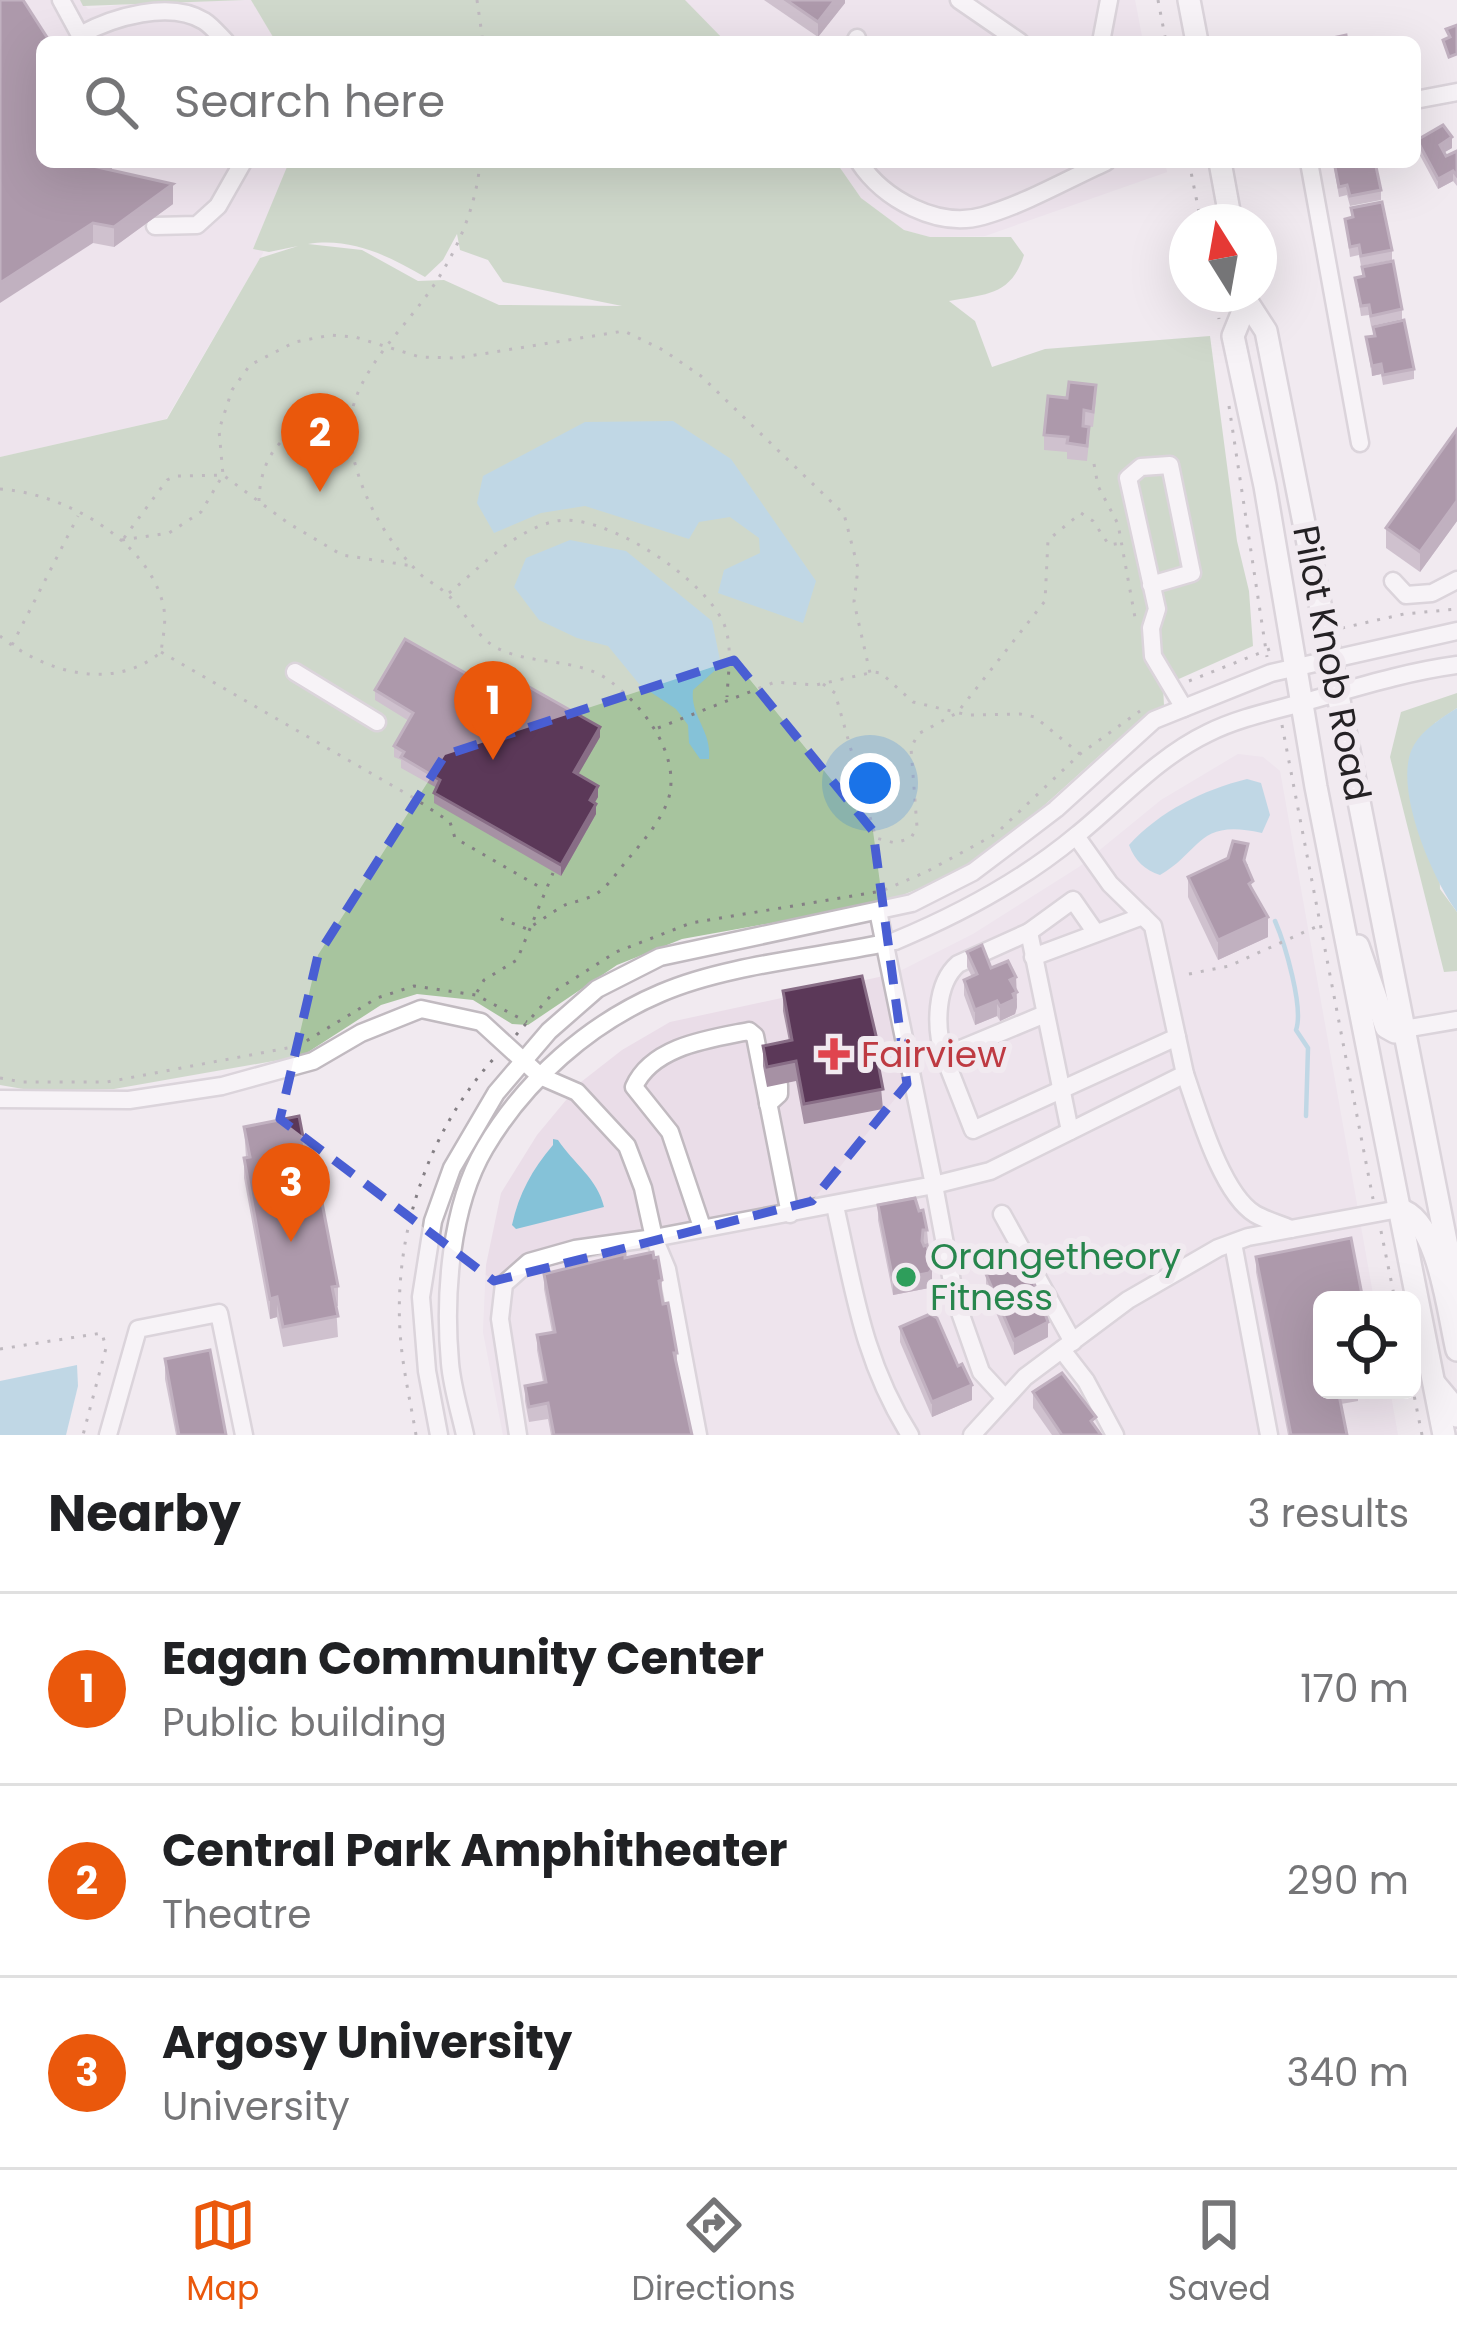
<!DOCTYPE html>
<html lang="en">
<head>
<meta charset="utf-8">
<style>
  :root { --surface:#fff; --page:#f6f6f6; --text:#202124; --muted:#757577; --line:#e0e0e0; --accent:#ea580c }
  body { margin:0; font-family:Poppins,sans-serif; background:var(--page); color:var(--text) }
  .controls { position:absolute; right:36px; bottom:36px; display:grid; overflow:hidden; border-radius:18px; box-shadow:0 12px 48px #0002 }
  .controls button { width:108px; height:108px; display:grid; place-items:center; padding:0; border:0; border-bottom:3px solid var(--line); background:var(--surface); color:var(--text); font:60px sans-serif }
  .compass { position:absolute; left:1169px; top:204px; width:108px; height:108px; border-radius:50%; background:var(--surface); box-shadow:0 12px 48px #0002; rotate:349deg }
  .you { position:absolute; left:870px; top:783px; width:42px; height:42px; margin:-30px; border:9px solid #fff; border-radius:50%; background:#1a73e8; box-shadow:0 0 0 18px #1a73e833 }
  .badge { display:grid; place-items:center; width:78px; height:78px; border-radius:50%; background:var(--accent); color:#fff; font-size:39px; font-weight:700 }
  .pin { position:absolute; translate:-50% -99px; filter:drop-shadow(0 3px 6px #0008) }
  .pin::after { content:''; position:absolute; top:63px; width:42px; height:36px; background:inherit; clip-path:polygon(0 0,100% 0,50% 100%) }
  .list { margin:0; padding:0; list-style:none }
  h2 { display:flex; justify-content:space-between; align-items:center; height:156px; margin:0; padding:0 48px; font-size:51px }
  h2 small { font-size:39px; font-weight:400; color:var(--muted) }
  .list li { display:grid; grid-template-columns:78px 1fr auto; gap:36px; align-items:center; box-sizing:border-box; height:192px; padding:0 48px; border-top:3px solid var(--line) }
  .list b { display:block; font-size:45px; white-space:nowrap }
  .list p { margin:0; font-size:39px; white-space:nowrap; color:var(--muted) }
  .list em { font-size:39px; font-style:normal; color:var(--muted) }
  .icon { flex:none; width:66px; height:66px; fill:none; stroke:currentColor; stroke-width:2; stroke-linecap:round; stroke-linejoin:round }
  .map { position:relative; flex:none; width:1457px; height:1435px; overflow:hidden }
  .search { position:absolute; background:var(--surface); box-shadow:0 12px 48px #0002; left:36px; right:36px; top:36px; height:132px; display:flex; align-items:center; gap:30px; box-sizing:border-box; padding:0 42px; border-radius:18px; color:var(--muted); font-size:45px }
  .sheet { height:732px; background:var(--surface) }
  nav { display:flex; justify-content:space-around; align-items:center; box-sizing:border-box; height:168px; border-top:3px solid var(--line); background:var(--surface); font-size:33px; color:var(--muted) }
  nav a { display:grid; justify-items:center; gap:6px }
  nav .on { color:var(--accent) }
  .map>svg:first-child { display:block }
  .built { fill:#eadde8 }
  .green { fill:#a7c49e; fill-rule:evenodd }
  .water { fill:#85c2d8 }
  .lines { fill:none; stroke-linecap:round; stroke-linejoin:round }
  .stream { stroke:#85c2d8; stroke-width:4.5 }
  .minor-casing { stroke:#c1bac0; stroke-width:21 }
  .major-casing { stroke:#c1bac0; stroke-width:26 }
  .path { stroke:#847f84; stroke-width:3; stroke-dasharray:3 9; stroke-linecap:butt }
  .minor { stroke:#fff; stroke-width:16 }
  .major { stroke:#fff; stroke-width:21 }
  .wall { fill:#a691a4 }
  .shaded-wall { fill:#886d86 }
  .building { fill:#5b3858; stroke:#886d86; stroke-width:3 }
  .marked { fill:none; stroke:#495ed3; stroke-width:9; stroke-dasharray:24 15; stroke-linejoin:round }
  .health-dot { fill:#e0444e; stroke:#f1eaf0; stroke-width:4.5 }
  .leisure-dot { fill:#2e9e5b; stroke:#f1eaf0; stroke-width:4.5 }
  .labels { text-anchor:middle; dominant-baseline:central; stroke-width:12; stroke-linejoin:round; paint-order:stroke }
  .street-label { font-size:36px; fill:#242124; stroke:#f1eaf0 }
  .health-label { font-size:36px; fill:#be3a42; stroke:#f1eaf0; text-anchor:start }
  .leisure-label { font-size:36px; fill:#27864d; stroke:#f1eaf0; text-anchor:start }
</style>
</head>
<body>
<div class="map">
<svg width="1457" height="1435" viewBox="0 0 1457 1435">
  <rect width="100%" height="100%" fill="#f1eaf0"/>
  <g class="built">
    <path d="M0,0H80L88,9L135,3L252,0L276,42H42V162H292L263,253L166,419L0,457Z"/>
    <path d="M679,0H1135L1143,42H725Z"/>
    <path d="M836,162H1165L1167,172L985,236L930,237L904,230L861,198Z"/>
    <path d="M1238,754L1263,757L1280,771L1374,1300H1322V1390H1390L1398,1435H503L483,1332L486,1265L501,1193L537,1135L581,1082L622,1050L670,1022L879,977L902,970L973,934L1079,867L1161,800Z"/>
  </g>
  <g class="green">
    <path d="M80,0H245L83,6Z"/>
    <path d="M251,0H685L726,42H276Z"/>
    <path d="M289,162H836L861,198L904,230L930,237H1011L1024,255C1011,296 985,294 949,301L975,321L992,367L1045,349L1210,336L1237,541L1249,591L1253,646L1163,686L1164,705L1118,739L1000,845L945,878L883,903L682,939L617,965L528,1025L512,1024L473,1000L417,994L381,1005L302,1056L114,1089L29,1090L0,1085V457L167,419L260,258L298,246L269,252L253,249ZM457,234L460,250L488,260L503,282L622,306L499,305L444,280L418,281L362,250L308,244C351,237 389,256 425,277L443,260Z"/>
    <path d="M1457,693V708L1435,723L1440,889L1457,912V971L1444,972L1390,757L1401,712Z"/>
  </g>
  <g class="water">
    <path d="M673,421L731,459L816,581L803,623L718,593L724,570L760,553L759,538L730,517L699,522L689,539L585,506L541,513L494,533L477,503L483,476L585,422Z"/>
    <path d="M570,540L626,551L712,621L721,665L693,690C690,716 712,731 709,759H700L689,743L688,725L676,709L640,685L608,646L577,638L539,620L514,587L526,558Z"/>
    <path d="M1457,708V912C1432,879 1391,783 1414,745C1423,729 1443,717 1457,708Z"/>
    <path d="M1247,779L1261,783L1270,815L1262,833C1197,818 1202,851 1160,875C1145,870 1135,861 1129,845C1160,811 1203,790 1247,779Z"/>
    <path d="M553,1139L558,1140C573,1163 598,1179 604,1207L516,1229L512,1225C519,1193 532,1170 553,1145Z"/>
    <path d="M77,1365L78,1386L66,1435H0V1381Z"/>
  </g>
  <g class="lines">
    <path class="stream" d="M1275,921C1285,944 1304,1008 1296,1030L1308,1048L1306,1116"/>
    <g class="minor-casing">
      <g id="minor">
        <path d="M61,0L80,35C113,17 170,0 204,21C212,26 220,36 226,42"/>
        <path d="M959,0L1020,42"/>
        <path d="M855,42L857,38"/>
        <path d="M1101,42L1109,0"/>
        <path d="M1415,100L1457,92"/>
        <path d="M859,162C883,199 938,229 983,216C1025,204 1066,180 1106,162"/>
        <path d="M1309,162L1360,443"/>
        <path d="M155,226L197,225L218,206L243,162"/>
        <path d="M1393,581L1406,595L1432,593L1457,580"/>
        <path d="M1151,585L1192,573L1170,465L1141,467L1128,478L1157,609L1151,628L1153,656L1184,708"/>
        <path d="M295,672L377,722"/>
        <path d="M1033,957L1143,916"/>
        <path d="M1045,1014L944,1056L973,1130L1177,1037"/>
        <path d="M1404,1029L1457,1020"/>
        <path d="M944,1056C935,1028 935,984 958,964L1029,932"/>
        <path d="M1185,1074C1198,1111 1221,1193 1255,1214C1265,1220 1280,1224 1291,1229"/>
        <path d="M0,1099L129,1100L222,1086L313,1061L361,1033L421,1009L481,1022L540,1076L577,1092L627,1146L643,1188L654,1238L575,1249L529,1262L504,1284L500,1319L518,1435"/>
        <path d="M768,1104L779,1094V1085"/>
        <path d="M1070,1131L1029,932L1073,900L1096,933"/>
        <path d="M835,1206C854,1290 863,1361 910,1435"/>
        <path d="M1002,1214L1073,1342"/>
        <path d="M702,1227L670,1132L634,1087C652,1046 709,1039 749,1031L755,1036L790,1214"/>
        <path d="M1233,1243L1269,1435"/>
        <path d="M1062,1350L1086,1381L1115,1435"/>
        <path d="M1005,1398L981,1372L955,1298L934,1185L990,1171L1185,1074L1153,926L1110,884L1076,836"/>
        <path d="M108,1435L138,1329L219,1313L244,1435"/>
        <path d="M439,1435L427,1371L421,1297L433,1221L452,1168L496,1093L549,1031L597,989L660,957L912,903L973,872L1056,809L1154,720L1271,673L1457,631"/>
        <path d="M465,1435C460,1412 452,1387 450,1363C444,1296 450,1207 485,1148C525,1080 590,1023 661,993C728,964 823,957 895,941C960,914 1023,880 1077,835C1120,800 1158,757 1208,733C1238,718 1272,711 1305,702C1355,688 1405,672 1457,665"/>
        <path d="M698,1435L667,1269L654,1238L934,1185L878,911"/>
        <path d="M972,1435L1025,1377L1128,1300L1218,1248L1248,1237L1399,1209"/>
      </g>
    </g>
    <g class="major-casing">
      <g id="major">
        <path d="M1189,0L1197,42"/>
        <path d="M1220,162L1231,222"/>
        <path d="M1244,297L1266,331L1457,1297"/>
        <path d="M1246,304L1233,336L1265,486L1316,787L1444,1435"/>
        <path d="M1358,946L1386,1027L1395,1032L1404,1029"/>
        <path d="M1399,1209C1439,1220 1448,1313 1457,1350"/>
        <path d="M1435,1384L1455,1408L1457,1416"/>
      </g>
    </g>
    <g class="path">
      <path d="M477,0L483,42"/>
      <path d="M1158,0L1166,42"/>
      <path d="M480,162C476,212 452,263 421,303C391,343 341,389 351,446C360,494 384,538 419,573C427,581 439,586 448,595C465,611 475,636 497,648C532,666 578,657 610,681C643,706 680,753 669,797C662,820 644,840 629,858C620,868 610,884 599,892C590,899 576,901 565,905C552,912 539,922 527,929L499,918"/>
      <path d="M1189,162L1201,222"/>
      <path d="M1216,294L1219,319"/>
      <path d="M1229,406L1267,657"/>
      <path d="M1094,464L1098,486L1118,524L1136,623"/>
      <path d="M0,489C63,493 147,539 163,604C167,620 163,636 161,652C114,692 45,673 0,636"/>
      <path d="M259,501C260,448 295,414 350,423"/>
      <path d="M124,538L167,480L176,476L223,475L288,523L342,555L413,566"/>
      <path d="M122,540L169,533L201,512L223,475L219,430L232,390L250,365L295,342L331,335L355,337L420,357L457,358L624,331L663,350L701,376L844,514L858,568L854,602L870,673"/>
      <path d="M449,593C481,567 514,530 556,521C605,512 705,579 724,624C733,647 728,673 727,697"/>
      <path d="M1342,628L1404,614L1457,609"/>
      <path d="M12,645L78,516"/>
      <path d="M161,652L414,798L450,822L455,838L545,890"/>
      <path d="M1189,681L1275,647"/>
      <path d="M823,684L835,693L876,838L895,843L911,838L917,827L911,748L918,734L957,713L1045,601L1048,540L1081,513L1093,521L1109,545L1122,543"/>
      <path d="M1282,725L1373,1199"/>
      <path d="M658,728L775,682L816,685L874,672L881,673L913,702L968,715L1020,714L1035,717L1080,754"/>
      <path d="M1001,829L1080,754L1140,711"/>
      <path d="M1189,974L1229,966L1320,925"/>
      <path d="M477,992L484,980L517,960L553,873"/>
      <path d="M516,1035L555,991L616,952L691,923L882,891L926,872L994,835"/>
      <path d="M0,1078L22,1082H107L298,1046L377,998L414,986L476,995L527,1022"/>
      <path d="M1381,1231L1395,1300"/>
      <path d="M0,1349L102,1333L106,1348L83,1435"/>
      <path d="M1412,1385L1422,1435"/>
      <path d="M416,1435C411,1405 404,1374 401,1344C391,1240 426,1132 497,1055"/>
    </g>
    <use href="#minor" class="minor"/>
    <use href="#major" class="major"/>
  </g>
  <g class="wall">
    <path d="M764,0H845V3L818,37Z"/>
    <path d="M1417,140L1452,148L1444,152L1446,156L1456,150L1457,186L1453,181L1438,189L1417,150Z"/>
    <path d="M42,162H112V170L173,204L114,247L93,243Z"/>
    <path d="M1333,162L1381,190V200L1350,206L1347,195L1339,197Z"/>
    <path d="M1351,208L1392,250V260L1361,266L1359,255L1350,257L1345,219L1351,217Z"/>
    <path d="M1362,267L1402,309V319L1371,326L1369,315L1361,316L1355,278L1362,277Z"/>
    <path d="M1373,327L1414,369V379L1383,385L1381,374L1372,376L1366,337L1373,336Z"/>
    <path d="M1096,400L1093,427L1084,426L1089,442L1087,461L1067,459V452L1044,450V435Z"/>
    <path d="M1457,429V521L1420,572L1386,548V528Z"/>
    <path d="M375,690L513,700L600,737L578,774L598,797L594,803L596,814L561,876L434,803V793L437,788L401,768V760L394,757V746L409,721L375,700Z"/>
    <path d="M1248,864L1247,868L1253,891L1268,937L1218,960L1188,897V877Z"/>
    <path d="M967,952L991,968L1016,977L1017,1007L1015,1014L1000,1021L997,1016L975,1025L964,995V980L972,977L967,967Z"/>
    <path d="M783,991L880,1077L883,1109L804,1124L796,1081L767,1087L763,1066V1046L789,1041L783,1011Z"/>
    <path d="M244,1127L338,1286V1306H336L338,1337L283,1347L277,1317L270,1319L244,1178V1158H246Z"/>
    <path d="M878,1205L927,1230L932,1284L929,1288L893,1295L878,1220Z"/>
    <path d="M1256,1257L1322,1390H1358V1401L1341,1404L1347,1435H1288L1256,1272Z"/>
    <path d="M625,1258L662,1280V1295L677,1353V1368L692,1435H551L548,1419L529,1422L525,1401V1386L543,1382L537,1350V1335L552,1332L544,1289V1274Z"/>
    <path d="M986,1274L1048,1337L1014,1355L986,1289Z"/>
    <path d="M900,1327L972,1400L932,1417L900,1342Z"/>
    <path d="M165,1359L226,1435H176L165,1379Z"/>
    <path d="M1033,1392L1101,1435H1052L1033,1408Z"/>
  </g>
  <g class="shaded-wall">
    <path d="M835,0H845V3L818,37V22Z"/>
    <path d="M1452,137V148L1440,155V145Z"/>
    <path d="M103,162H112V176L97,167Z"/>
    <path d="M1453,171V181L1438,189V179Z"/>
    <path d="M173,184V204L114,247V227Z"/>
    <path d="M93,223V243L0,303V283Z"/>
    <path d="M1381,364V374L1372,376V366Z"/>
    <path d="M1457,501V521L1420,572V552Z"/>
    <path d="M600,727V737L574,782V772Z"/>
    <path d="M598,786V797L590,811V800Z"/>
    <path d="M596,804V814L561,876V865Z"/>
    <path d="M1268,917V937L1218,960V940Z"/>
    <path d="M1016,977L1017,1007L1015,1014L1000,1021V1006L1010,980Z"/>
    <path d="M997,1001V1016L975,1025V1010Z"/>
    <path d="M932,1269V1284L929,1288L893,1295V1280Z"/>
    <path d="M277,1297V1317L270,1319V1299Z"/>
    <path d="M1048,1322V1337L1014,1355V1340Z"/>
    <path d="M972,1385V1400L932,1417V1402Z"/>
  </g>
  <g class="building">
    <path d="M0,0H23L50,42H42V162H103L97,167L173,184L114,227L93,223L0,283Z"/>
    <path d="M786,0H835L818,22Z"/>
    <path d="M1457,25V54L1449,57L1443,40L1450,37L1446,29Z"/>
    <path d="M1346,35L1347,42H1328V39Z"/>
    <path d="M1392,38L1393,42H1369Z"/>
    <path d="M1443,125L1452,137L1440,145L1446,156L1457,151V176L1453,171L1438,179L1417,140Z"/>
    <path d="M1334,162H1375L1381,190L1350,196L1347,185L1339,187Z"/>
    <path d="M1382,202L1392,250L1361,256L1359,245L1350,247L1345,219L1353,217L1351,208Z"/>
    <path d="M1393,261L1402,309L1371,316L1369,305L1361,306L1355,278L1364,276L1362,267Z"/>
    <path d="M1404,320L1414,369L1383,375L1381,364L1372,366L1366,337L1375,336L1373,327Z"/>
    <path d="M1069,382L1096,385L1093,412L1084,410L1083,426L1089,427L1087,446L1067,443L1068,437L1044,435L1048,396L1067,398Z"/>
    <path d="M1457,429V501L1420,552L1386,528Z"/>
    <path d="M405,639L513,700L522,683L600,727L574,772L598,786L590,800L596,804L561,865L434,793L440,780L401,757L404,752L394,746L413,713L375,690Z"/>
    <path d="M1233,841L1248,844L1244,860L1253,881L1249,884L1268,917L1218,940L1188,877L1228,858Z"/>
    <path d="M982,945L991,968L1008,961L1016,977L1010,980L1017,992L1013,994L1015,999L1000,1006L997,1001L975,1010L964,980L977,974L967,952Z"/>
    <path d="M862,976L881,1057L877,1058L883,1089L804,1104L796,1061L767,1067L763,1046L792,1040L783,991Z"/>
    <path d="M299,1116L305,1147L311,1145L338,1286L332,1287L338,1316L283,1327L277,1297L270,1299L244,1158L250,1157L244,1127Z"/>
    <path d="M915,1198L919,1211L923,1210L927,1230H923L922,1241L924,1246L927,1245L932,1269L929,1273L893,1280L878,1205Z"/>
    <path d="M1351,1238L1363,1300H1322V1390H1338L1347,1435H1291L1256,1257Z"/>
    <path d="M653,1252L654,1258L658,1257L662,1280L659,1281L663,1304L668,1303L677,1353H674L692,1435H554L548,1403L529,1407L525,1386L546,1382L537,1335L555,1332L544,1274L625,1254V1258Z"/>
    <path d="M1020,1260L1023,1268L1028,1266L1048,1322L1014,1340L986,1274Z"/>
    <path d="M930,1314L937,1318L958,1366L962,1364L972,1385L932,1402L900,1327Z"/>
    <path d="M210,1350L226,1435H179L165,1359Z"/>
    <path d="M1062,1373L1096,1417L1091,1421L1101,1435H1062L1033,1392Z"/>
  </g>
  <path d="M0 0H1457V1435H0ZM734,660L873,831L907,1084L812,1201L494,1281L280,1119L318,955L445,755Z" fill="#f1eaf0" fill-opacity=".55" fill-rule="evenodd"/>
  <path class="marked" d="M734,660L873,831L907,1084L812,1201L494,1281L280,1119L318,955L445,755Z"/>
  <path class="health-dot" d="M828 1036h12v12h12v12h-12v12h-12v-12h-12v-12h12z"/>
  <circle class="leisure-dot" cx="906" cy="1277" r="12"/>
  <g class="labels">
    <g class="street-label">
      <text transform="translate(1332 663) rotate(79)">Pilot Knob Road</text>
    </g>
    <g class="health-label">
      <text x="861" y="1054">Fairview</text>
    </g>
    <g class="leisure-label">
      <text x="930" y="1256">Orangetheory<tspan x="930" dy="41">Fitness</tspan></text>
    </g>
  </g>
</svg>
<div class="controls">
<button><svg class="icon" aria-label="locate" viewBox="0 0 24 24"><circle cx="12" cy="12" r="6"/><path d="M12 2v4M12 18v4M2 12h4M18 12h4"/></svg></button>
</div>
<svg class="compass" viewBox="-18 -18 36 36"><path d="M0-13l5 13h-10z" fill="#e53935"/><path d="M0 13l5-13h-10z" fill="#757577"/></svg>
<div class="you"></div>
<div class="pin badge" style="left:493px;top:760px">1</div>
<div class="pin badge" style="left:320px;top:492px">2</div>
<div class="pin badge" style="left:291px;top:1242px">3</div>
<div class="search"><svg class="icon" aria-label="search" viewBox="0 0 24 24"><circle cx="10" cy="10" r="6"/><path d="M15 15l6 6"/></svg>Search here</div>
</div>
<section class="sheet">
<h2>Nearby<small>3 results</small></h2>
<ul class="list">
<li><span class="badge">1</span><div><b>Eagan Community Center</b><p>Public building</p></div><em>170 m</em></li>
<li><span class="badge">2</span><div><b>Central Park Amphitheater</b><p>Theatre</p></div><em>290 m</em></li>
<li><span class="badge">3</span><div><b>Argosy University</b><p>University</p></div><em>340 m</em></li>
</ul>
</section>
<nav>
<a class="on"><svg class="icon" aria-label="map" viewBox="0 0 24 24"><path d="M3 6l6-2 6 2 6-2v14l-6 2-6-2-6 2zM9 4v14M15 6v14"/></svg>Map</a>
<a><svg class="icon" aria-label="directions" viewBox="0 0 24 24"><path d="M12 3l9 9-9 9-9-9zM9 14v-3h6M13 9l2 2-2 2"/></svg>Directions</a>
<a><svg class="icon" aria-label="saved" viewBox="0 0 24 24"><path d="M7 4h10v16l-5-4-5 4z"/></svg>Saved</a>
</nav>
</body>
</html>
